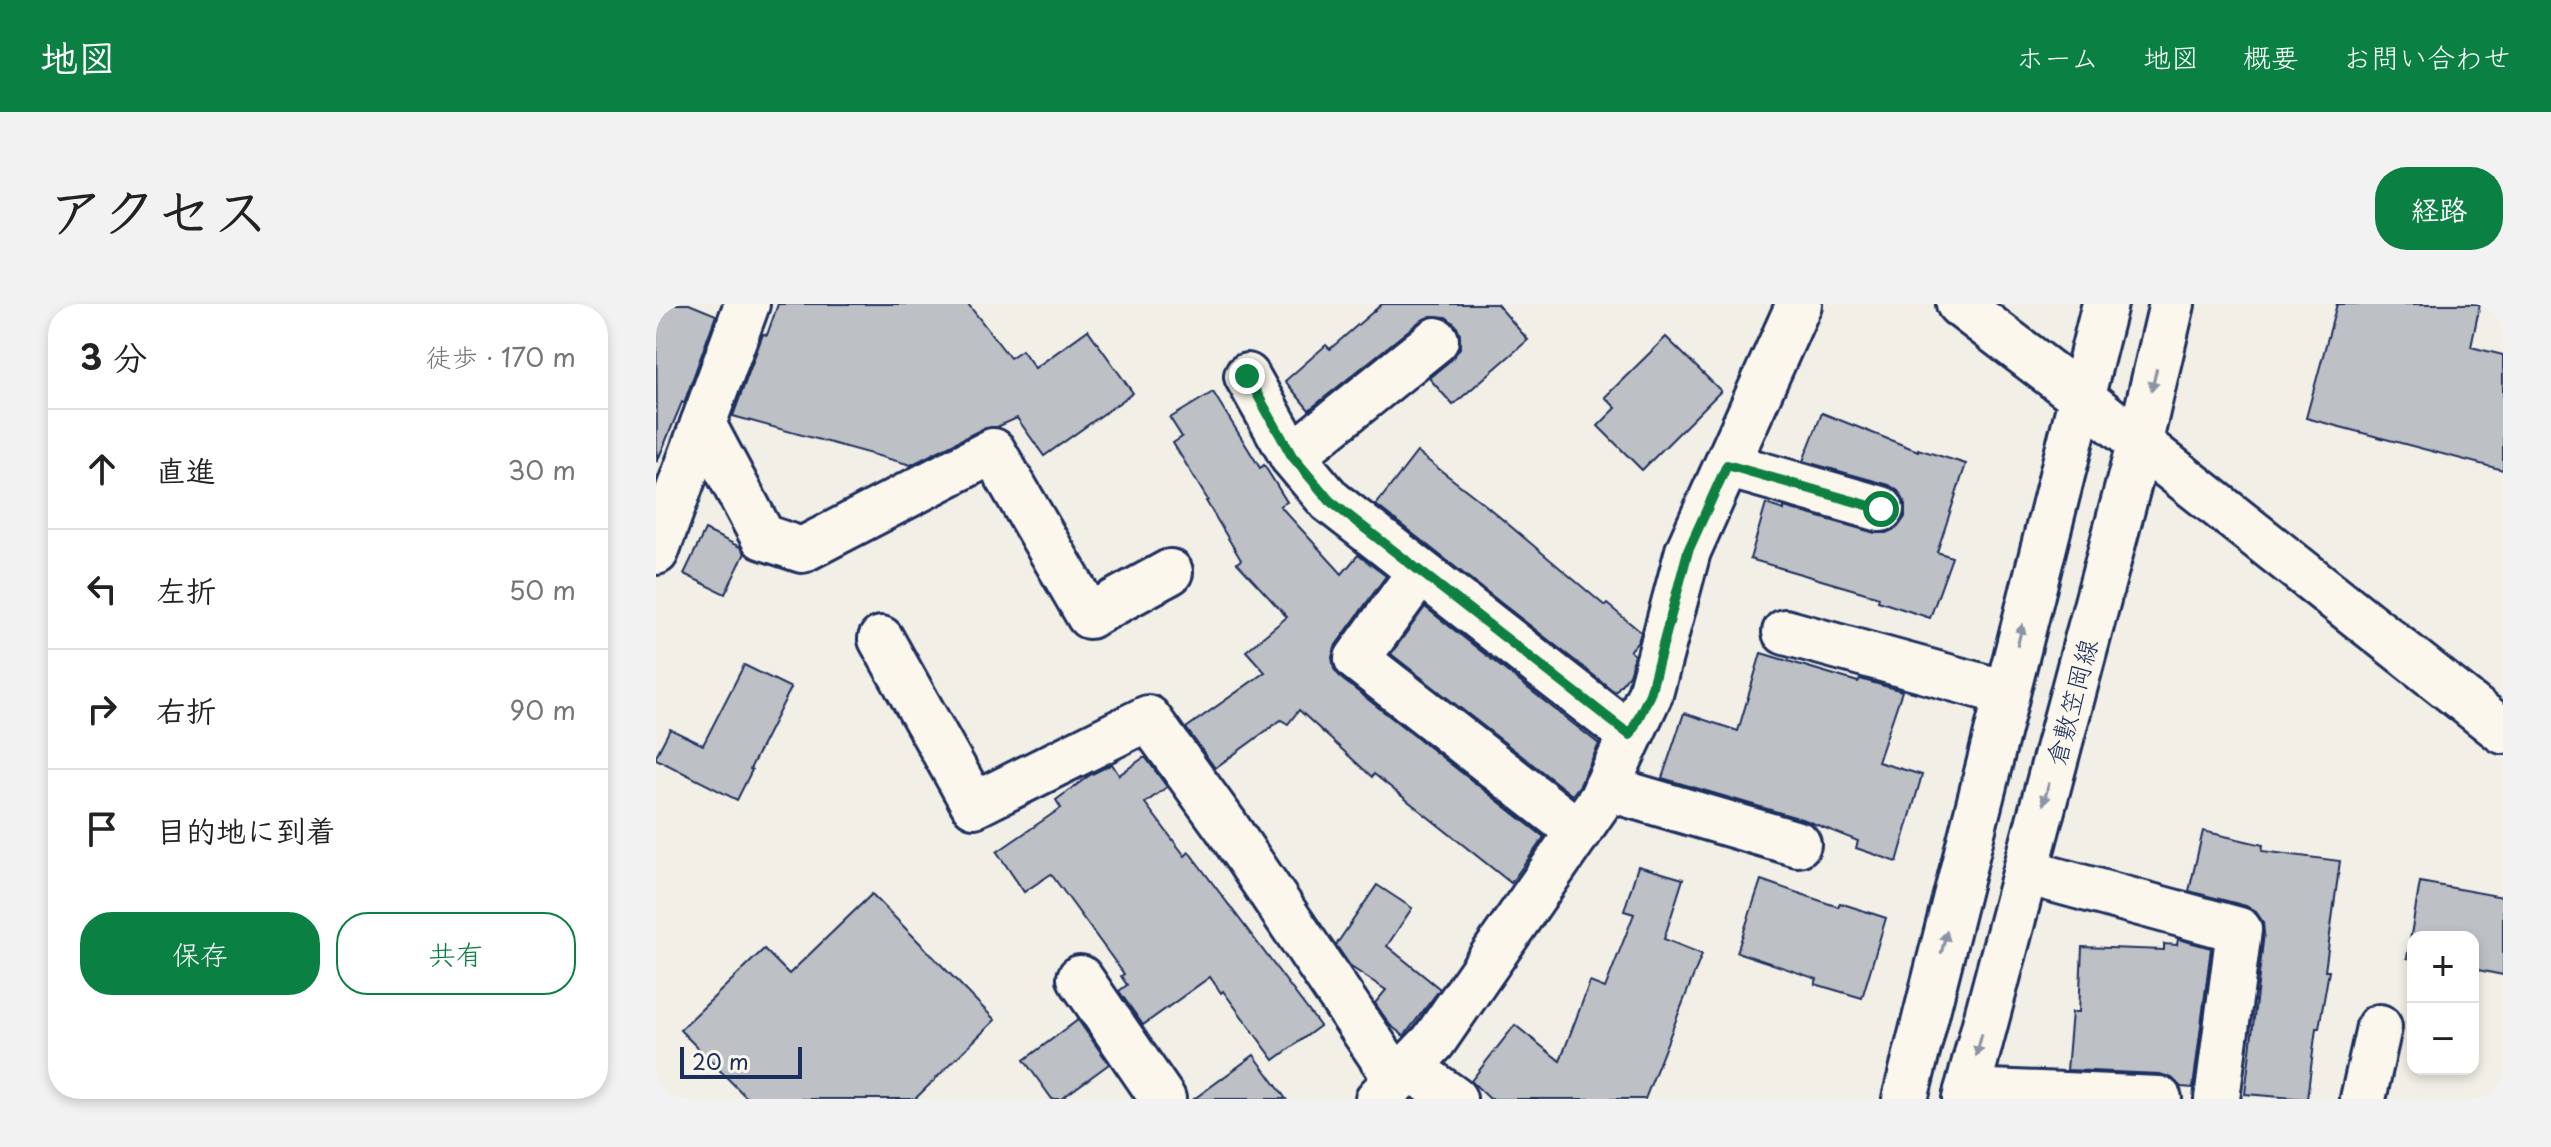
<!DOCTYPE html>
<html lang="ja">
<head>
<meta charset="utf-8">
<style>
  :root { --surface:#fff; --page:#f2f2f2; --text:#222; --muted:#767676; --line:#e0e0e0; --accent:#0b8043 }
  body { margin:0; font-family:"Playpen Sans","Klee One",sans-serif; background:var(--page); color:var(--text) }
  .controls { position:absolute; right:24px; bottom:24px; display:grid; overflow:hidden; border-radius:16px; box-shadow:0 4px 12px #0003 }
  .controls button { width:72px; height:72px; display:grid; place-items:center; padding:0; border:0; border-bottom:2px solid var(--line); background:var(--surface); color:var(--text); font:40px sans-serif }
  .scale { position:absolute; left:24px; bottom:20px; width:122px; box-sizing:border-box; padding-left:8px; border:4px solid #1b2f5e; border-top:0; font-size:22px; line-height:28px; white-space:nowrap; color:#1b2f5e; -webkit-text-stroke:6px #fbf7ec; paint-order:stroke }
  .stop { position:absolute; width:24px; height:24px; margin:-18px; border:6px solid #0b8043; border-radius:50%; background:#fff }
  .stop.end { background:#0b8043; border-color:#fff; box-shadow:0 2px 8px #0008 }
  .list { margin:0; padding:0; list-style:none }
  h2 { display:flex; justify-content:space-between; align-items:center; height:104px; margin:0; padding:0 32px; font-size:34px }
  h2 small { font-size:26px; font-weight:400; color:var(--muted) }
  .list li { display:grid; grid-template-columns:52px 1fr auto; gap:24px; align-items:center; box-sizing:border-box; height:120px; padding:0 32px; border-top:2px solid var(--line) }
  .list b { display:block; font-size:30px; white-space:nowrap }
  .list em { font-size:26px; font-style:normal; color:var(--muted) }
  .actions { display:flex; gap:16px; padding:24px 32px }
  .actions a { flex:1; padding:18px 0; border:2px solid var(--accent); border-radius:32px; text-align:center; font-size:28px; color:var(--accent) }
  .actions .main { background:var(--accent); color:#fff }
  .icon { flex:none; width:44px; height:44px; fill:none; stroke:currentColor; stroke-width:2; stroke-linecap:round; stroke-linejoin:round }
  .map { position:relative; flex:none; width:1847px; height:795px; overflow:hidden; border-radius:32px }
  header { display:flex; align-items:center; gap:48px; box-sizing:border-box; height:112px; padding:0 40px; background:var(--accent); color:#fff }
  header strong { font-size:38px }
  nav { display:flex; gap:44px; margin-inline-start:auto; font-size:28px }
  .intro { display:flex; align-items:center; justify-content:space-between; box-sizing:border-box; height:192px; padding:0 48px }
  h1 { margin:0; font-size:56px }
  .button { padding:20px 36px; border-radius:32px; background:var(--accent); color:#fff; font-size:28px; font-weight:700 }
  main { display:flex; gap:48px; padding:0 48px }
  aside { flex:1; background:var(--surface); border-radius:32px; box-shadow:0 4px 12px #0003 }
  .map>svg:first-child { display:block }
  .building { fill:#bdc0c4; stroke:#1b2f5e; stroke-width:2 }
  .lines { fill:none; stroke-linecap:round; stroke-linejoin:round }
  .street-casing { stroke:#1b2f5e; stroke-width:50 }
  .secondary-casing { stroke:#1b2f5e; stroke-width:50 }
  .primary-casing { stroke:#1b2f5e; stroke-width:50 }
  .street { stroke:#fbf7ec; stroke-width:44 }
  .secondary { stroke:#fbf7ec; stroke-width:44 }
  .primary { stroke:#fbf7ec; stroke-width:44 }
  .oneway { fill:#8b93a5 }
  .route { stroke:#0b8043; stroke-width:10 }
  .labels { text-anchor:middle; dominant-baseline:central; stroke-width:6; stroke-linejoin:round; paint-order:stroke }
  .street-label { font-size:26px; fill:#1b2f5e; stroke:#fbf7ec }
</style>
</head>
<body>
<header>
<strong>地図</strong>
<nav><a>ホーム</a><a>地図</a><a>概要</a><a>お問い合わせ</a></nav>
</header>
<div class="intro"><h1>アクセス</h1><a class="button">経路</a></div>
<main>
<aside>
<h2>3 分<small>徒歩 · 170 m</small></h2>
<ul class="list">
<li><svg class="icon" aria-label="ahead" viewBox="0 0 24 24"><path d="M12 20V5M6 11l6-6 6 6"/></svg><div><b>直進</b></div><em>30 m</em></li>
<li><svg class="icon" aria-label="left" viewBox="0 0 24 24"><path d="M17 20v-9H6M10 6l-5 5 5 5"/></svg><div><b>左折</b></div><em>50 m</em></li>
<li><svg class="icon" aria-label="right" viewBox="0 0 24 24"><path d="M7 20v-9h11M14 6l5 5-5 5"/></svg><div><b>右折</b></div><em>90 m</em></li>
<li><svg class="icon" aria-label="arrive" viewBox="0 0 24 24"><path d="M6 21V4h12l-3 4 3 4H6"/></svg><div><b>目的地に到着</b></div></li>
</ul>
<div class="actions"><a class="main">保存</a><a>共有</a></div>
</aside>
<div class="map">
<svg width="1847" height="795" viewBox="0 0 1847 795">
  <rect width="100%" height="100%" fill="#f2efe6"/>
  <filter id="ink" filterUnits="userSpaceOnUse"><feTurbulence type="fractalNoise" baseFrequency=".0125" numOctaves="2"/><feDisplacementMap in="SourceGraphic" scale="16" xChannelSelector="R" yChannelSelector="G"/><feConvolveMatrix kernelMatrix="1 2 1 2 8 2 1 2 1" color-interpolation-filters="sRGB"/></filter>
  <g filter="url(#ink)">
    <g class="building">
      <path d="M0,0H33L60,11L28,99L26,98L1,158Z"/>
      <path d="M122,0H312L354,54L366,46L379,64L432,26L477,89L388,152L361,114L341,123L326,125L255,161L77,112L107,30L111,31Z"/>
      <path d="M726,0H841L872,36L797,101L773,74L796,55L804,44V31L800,21L790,13L775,12L764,17L653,106L629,77L670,41L674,45Z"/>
      <path d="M1681,0H1824L1815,43L1847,51V166L1650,114Z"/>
      <path d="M1010,33L1065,87L986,166L942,122L960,104L949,93Z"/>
      <path d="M557,88L604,164L608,161L631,198L624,202L686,270L702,251L730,272L680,341L676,353L678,365L686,375L888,533L855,579L718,470L716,473L643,406L632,420L625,416L559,464L530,424L609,368L590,347L631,313L581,259L585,256L550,197L552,196L517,139L526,133L514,114Z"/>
      <path d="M1166,109L1262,147V145L1310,160L1281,248L1296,253L1274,314L1222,297L1223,293L1094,255L1110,200L1128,206V203L1219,229H1230L1242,223L1249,213V198L1242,187L1233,181L1147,157Z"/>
      <path d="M761,148L827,199L949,302L951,300L985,328L982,338L974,347L979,351L973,371L959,388L720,201Z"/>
      <path d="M49,226L84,243L89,249L69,290L28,270Z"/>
      <path d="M769,303L943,440L924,481L916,491L735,350Z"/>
      <path d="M1105,349L1202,378L1204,375L1246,387L1222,458L1266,471L1241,558L1200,544L1202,537L1149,516L1006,474L1028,409L1082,427Z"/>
      <path d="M88,361L135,384L94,465L96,466L81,496L0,455V452L14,425L47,441Z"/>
      <path d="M487,454H490L511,483L489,499L529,552L533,548L664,722L618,756L567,687L565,689L554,673L487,721L463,687L471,681L465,672L468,670L395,570L368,588L341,548L405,504L400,496L434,471L456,460L463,471Z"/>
      <path d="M1547,527L1607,541L1606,547L1684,557L1669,667H1673L1663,724H1660L1651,795L1589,790L1608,629L1607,618L1600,608L1590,602L1533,587Z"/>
      <path d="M982,562L1027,575L1008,635L1046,650L989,795H834L815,777L859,721L904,757L934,678L949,684L978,610L968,607Z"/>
      <path d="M1105,576L1182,603L1184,599L1230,614L1206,694L1159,680L1161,675L1081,648Z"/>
      <path d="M1764,578L1847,593V671L1817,665V633H1757V655L1751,654Z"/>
      <path d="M721,581L756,604L731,642L784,685L748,732L734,721L719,699L730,686L695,663L680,641Z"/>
      <path d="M216,590L339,716L259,795H92L24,726L108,645L133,670Z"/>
      <path d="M1522,635L1555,644L1537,784L1525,783L1516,774L1504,770L1411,766L1416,708H1423L1426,643L1508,646V640L1521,641Z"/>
      <path d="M422,716L453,760L405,795H396L368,756Z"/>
      <path d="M598,751L630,795H538Z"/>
    </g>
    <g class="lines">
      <g class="street-casing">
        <g id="street">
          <path d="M591,72L636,152L674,197L974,431"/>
          <path d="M47,120L107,233L146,246L337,147L433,312L514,268"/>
          <path d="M636,152L780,36"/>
          <path d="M1071,161L1225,205"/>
          <path d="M0,248L91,0"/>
          <path d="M764,268L701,355L923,528"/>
          <path d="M1129,328L1350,389"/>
          <path d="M225,335L318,501L492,414L570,522L741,776"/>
          <path d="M950,484L1142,540"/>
          <path d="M1370,568L1583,626L1561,795"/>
          <path d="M424,674L507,795"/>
          <path d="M753,763L798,795"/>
          <path d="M1311,787L1503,795"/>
          <path d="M722,795L777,738L945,495L994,390L1032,247L1143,0"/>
          <path d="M1707,795L1723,723"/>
        </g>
      </g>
      <g class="secondary-casing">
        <path id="secondary" d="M1303,0L1424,92L1847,427"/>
      </g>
      <g class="primary-casing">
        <g id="primary">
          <path d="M1249,795L1449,0"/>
          <path d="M1309,795L1483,141L1516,0"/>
        </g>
      </g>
      <use href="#street" class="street"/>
      <use href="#secondary" class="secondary"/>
      <use href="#primary" class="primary"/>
    </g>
    <defs><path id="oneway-solid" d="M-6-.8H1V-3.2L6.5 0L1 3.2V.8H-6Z" transform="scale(2)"/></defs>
    <g class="oneway">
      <use href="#oneway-solid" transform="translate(1498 76) rotate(103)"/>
      <use href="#oneway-solid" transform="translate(1364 331) rotate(-76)"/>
      <use href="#oneway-solid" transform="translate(1390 490) rotate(105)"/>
      <use href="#oneway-solid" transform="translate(1288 638) rotate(-76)"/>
      <use href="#oneway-solid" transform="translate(1323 741) rotate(105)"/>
    </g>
  </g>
  <g class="lines" filter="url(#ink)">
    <path class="route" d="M591,72L636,152L674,197L974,431L994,390L1032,247L1071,161L1225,205"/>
  </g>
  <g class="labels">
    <g class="street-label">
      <text transform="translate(1415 398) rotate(-75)">倉敷笠岡線</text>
    </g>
  </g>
</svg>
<div class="controls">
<button>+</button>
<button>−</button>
</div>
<div class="scale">20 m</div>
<div class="stop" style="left:1225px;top:205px"></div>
<div class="stop end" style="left:591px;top:72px"></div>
</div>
</main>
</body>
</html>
